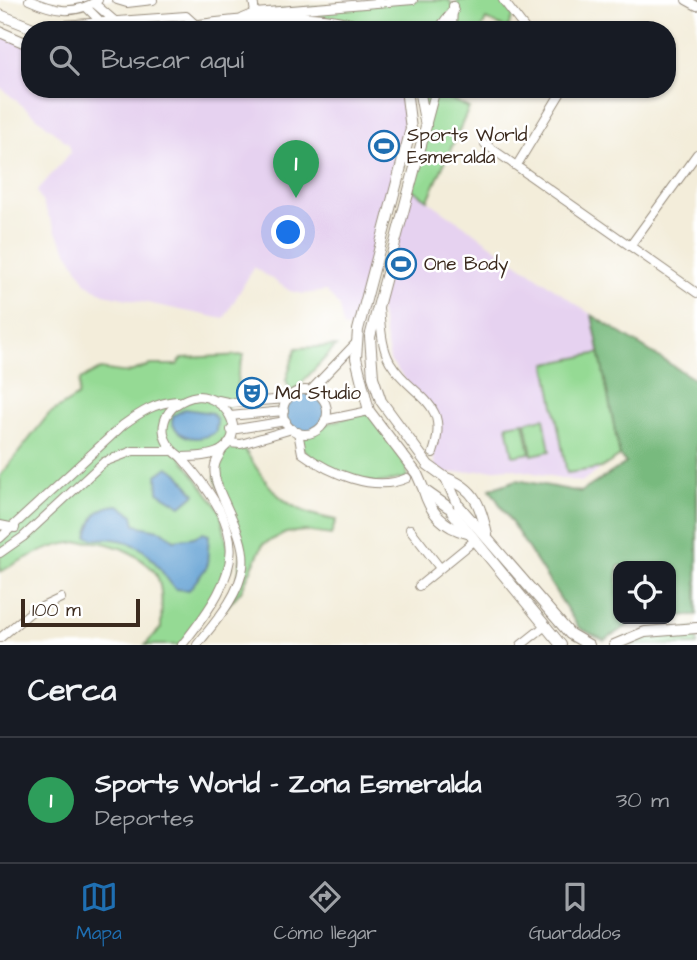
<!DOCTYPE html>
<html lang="es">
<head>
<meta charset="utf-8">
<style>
  :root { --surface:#171b24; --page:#242831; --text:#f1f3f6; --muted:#9ea1a6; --line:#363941; --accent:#1f6fb2 }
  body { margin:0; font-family:"Architects Daughter",sans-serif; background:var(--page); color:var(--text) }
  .controls { position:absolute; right:21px; bottom:21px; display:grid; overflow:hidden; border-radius:14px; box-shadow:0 2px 5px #0004 }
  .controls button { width:63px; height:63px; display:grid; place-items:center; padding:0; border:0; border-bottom:2px solid var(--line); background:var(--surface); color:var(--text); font:35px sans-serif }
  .scale { position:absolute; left:21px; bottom:18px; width:119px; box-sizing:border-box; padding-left:7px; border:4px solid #3b2a1e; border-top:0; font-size:19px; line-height:24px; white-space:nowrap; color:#3b2a1e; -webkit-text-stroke:5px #fff; paint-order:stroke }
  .you { position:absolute; left:289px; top:233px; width:24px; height:24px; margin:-18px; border:5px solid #fff; border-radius:50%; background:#1a73e8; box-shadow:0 0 0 10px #1a73e833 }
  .badge { display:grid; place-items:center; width:46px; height:46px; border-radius:50%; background:var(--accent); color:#fff; font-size:23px; font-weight:700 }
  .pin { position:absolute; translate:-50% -58px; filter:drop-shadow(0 2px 4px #0008) }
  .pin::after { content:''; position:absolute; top:37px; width:24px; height:21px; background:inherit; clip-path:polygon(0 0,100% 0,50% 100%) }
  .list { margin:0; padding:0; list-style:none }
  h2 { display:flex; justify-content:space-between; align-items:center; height:91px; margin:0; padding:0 28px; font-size:30px }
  h2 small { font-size:23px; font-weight:400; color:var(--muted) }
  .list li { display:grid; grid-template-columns:46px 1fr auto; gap:21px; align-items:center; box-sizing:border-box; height:126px; padding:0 28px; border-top:2px solid var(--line) }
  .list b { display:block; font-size:26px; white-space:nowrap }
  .list p { margin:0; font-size:23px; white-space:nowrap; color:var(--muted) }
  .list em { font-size:23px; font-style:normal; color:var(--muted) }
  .icon { flex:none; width:38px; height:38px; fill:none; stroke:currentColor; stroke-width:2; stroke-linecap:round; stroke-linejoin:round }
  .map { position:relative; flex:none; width:697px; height:645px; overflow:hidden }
  .search { position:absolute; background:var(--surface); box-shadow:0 2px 5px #0004; left:21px; right:21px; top:21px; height:77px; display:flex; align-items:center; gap:18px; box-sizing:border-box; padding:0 24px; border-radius:28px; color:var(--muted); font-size:26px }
  .sheet { height:217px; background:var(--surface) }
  nav { display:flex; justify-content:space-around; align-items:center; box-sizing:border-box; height:98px; border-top:2px solid var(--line); background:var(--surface); font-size:19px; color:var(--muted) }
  nav a { display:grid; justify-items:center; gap:4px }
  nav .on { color:var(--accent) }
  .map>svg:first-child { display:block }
  .built { fill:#e6d2f0 }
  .green { fill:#95da94; stroke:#688259; stroke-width:2 }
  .forest { fill:#78ba7e; stroke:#5a724e; stroke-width:2 }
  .water { fill:#62a0d3; stroke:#4e6578; stroke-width:2 }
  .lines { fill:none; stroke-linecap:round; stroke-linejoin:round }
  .minor-casing { stroke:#978c7c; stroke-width:10 }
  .major-casing { stroke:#978c7c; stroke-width:12 }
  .minor { stroke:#fff; stroke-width:8 }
  .major { stroke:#fff; stroke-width:10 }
  .labels { text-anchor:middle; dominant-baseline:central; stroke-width:5; stroke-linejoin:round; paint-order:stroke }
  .poi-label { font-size:19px; fill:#3b2a1e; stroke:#fff; text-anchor:start }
</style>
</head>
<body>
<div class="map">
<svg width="697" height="645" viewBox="0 0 697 645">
  <rect width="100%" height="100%" fill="#fff"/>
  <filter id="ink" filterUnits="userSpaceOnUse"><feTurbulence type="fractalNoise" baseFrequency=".0143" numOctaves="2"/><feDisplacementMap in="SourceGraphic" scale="14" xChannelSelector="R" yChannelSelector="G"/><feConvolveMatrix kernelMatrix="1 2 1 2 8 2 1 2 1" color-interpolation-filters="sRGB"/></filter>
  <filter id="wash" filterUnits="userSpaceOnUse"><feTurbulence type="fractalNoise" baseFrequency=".00686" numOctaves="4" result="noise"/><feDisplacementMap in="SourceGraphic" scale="28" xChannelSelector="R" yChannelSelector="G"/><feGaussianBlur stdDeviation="1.57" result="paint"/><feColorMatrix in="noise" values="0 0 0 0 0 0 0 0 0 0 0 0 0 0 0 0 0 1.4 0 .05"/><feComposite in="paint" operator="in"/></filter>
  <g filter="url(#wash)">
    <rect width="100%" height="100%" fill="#f3edda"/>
    <g class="built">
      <path d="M0,35L30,45V89H406L411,116L358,330L343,327L339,306L326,291L304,294L290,291L254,267L224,319L104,294L87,284L57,234L37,191L71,152L69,144L0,87Z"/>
      <path d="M410,188L592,315L620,456L581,482L509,468L442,474L435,469L433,453L437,419L390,361L379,305Z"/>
    </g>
    <g class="green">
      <path d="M395,0H449L453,6L461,0H508L507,4L514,14L507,29L486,19L481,30H367L255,13Z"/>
      <path d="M419,89H452L448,98L469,108L428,200L410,188L426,126Z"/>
      <path d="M336,346C321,363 304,379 292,395L286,380L296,348Z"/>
      <path d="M600,353L620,456L601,468L567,473L546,364Z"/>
      <path d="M244,355L238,373L236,401L226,407L231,430L224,450L241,444C270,489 281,511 336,520L331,535L304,531L286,533L263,544L241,591L225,609L237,587L243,541L215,478L222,451L181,457L220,510L232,566L182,645H145L161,628C161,611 164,589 156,574C151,565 139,558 131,553C85,528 42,548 0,572V476L49,414L78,396L80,380L100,369L127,373L150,365H177L183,358Z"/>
      <path d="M369,411L406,459L407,478C395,479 379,485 368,483C344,478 297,460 298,432Z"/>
      <path d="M544,418L550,451L532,455L526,422Z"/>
      <path d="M524,422L530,453L513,456L507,425Z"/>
      <path d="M697,628V645H614L627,638Z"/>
    </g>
    <path class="forest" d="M592,315L697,381V615L671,616V566H618V619H639L604,640L579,628L490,489L517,480L581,492L626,463L620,456Z"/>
    <g class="water">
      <circle cx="305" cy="412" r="22"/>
      <path d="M185,409L212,413L217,420L216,432C201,441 179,441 172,422L173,416Z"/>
      <path d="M168,467L178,473L195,494L181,506L158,492L157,475Z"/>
      <path d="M119,505L133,515L135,525L163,531L174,540L194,537L203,533L209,535L207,567L189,590L175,589C156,566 149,543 113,539C103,537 96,542 87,536C93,516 97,506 119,505Z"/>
    </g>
  </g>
  <g filter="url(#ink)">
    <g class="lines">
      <g class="minor-casing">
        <g id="minor">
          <path d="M29,0C54,11 74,16 98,0"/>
          <path d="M117,0L127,3L153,0"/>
          <path d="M253,0L255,13"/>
          <path d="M503,0L526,30"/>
          <path d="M686,0L697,6"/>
          <path d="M94,3L116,22"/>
          <path d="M86,7L102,23"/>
          <path d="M243,18L255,13L413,0"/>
          <path d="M45,30L63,25L186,16L197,26"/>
          <path d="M452,30L453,6"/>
          <path d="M426,126L436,89"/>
          <path d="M485,144L697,293"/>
          <path d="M517,165L563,89"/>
          <path d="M630,246L697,154"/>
          <path d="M379,308C381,326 381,346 390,362C412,399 451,399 433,453"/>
          <circle cx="305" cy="412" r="22"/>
          <path d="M310,391L356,343"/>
          <path d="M198,396C225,397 247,430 223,449C213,457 193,457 181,457C150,436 163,401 198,396Z"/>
          <path d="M218,400L232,403L288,399"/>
          <path d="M230,416L284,411"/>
          <path d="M325,420L369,411"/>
          <path d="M231,430L286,421"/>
          <path d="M298,432L302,453C329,473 374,493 407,478"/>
          <path d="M228,443L241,444L292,429"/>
          <path d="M181,457C250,536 244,567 182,645"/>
          <path d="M0,525L15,528"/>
          <path d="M410,529L440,568"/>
          <path d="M0,538L123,425C141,412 155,403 177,401"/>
          <path d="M0,553L23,537L104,462L133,451H171"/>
          <path d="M419,586L474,541"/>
          <path d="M0,638L31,612L61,598"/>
          <path d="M197,645C215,622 239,596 243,567C248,530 209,488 215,465C216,460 220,455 222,450"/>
          <path d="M521,645L545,626"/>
        </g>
      </g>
      <g class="major-casing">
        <g id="major">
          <path d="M0,15L38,30"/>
          <path d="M158,30C218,24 312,5 367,30"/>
          <path d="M439,30L453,11"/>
          <path d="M0,32L30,45"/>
          <path d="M406,89L411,129L358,330L356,358L369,411L417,474L424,490L448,507"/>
          <path d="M419,89L426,126L370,337L373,377L381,401L428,465L446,478L456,501"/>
          <path d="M446,478C475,488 481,506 487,535"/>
          <path d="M424,491C431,514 444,527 467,533"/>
          <path d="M459,506L570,634L589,645"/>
          <path d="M452,512L561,645"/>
          <path d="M614,645L645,632L697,628"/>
        </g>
      </g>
      <use href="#minor" class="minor"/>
      <use href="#major" class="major"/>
    </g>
  </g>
  <defs>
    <g id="stadium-ring" transform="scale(1.575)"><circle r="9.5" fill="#fff" stroke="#1f6fb2" stroke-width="1.5"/><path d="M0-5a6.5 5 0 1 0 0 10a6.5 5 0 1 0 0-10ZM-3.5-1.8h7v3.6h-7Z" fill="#1f6fb2"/></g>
    <g id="theatre-ring" transform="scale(1.575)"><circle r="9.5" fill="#fff" stroke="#1f6fb2" stroke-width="1.5"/><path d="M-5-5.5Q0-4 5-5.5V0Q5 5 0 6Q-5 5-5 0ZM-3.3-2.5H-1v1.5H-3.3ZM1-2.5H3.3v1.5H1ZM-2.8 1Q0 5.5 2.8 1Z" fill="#1f6fb2"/></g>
  </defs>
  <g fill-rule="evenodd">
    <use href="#stadium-ring" x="384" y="146"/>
    <use href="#stadium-ring" x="401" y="264"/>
    <use href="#theatre-ring" x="252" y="393"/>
  </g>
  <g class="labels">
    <g class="poi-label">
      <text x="407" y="135">Sports World<tspan x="407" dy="22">Esmeralda</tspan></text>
      <text x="424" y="264">One Body</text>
      <text x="275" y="393">Md Studio</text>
    </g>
  </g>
</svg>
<div class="controls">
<button><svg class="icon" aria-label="locate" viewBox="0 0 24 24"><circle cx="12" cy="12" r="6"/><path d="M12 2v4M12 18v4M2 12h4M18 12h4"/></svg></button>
</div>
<div class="scale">100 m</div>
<div class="you"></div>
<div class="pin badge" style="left:296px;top:198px;background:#2e9e5b">1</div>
<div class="search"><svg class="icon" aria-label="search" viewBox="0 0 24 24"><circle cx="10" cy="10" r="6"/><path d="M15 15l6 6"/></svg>Buscar aquí</div>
</div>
<section class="sheet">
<h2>Cerca<small></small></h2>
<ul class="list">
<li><span class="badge" style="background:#2e9e5b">1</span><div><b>Sports World - Zona Esmeralda</b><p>Deportes</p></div><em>30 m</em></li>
</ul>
</section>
<nav>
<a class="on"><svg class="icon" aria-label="map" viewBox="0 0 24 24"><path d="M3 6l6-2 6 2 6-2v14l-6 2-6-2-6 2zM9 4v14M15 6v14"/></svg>Mapa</a>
<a><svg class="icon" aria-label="directions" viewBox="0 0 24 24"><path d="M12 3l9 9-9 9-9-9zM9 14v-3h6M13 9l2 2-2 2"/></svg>Cómo llegar</a>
<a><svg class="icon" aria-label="saved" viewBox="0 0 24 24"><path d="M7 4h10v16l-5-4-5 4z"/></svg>Guardados</a>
</nav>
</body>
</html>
